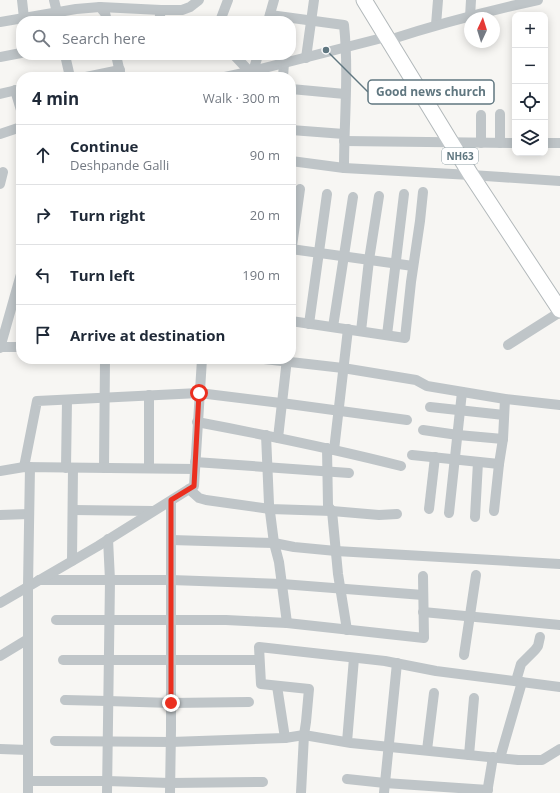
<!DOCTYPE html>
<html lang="en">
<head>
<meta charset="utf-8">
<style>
  :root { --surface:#fff; --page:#f2f2f3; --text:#1f2937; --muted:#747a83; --line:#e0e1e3 }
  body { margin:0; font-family:"Open Sans",sans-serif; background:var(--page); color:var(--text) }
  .controls { position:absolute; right:12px; top:12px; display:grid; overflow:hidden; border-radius:8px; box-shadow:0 2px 10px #0003 }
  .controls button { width:36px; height:36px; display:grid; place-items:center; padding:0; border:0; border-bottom:1px solid var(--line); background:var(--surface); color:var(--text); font:20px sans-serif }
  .compass { position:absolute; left:464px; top:12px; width:36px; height:36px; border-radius:50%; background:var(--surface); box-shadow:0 2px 10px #0003; rotate:4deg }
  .stop { position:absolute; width:12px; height:12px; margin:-9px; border:3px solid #eb2f1f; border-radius:50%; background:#fff }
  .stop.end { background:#eb2f1f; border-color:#fff; box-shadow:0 1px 4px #0008 }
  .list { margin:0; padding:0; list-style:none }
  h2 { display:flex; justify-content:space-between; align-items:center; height:52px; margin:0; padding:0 16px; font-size:17px }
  h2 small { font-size:13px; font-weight:400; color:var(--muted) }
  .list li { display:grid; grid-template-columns:26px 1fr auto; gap:12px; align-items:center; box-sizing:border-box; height:60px; padding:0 16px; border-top:1px solid var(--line) }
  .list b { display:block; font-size:15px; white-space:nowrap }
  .list p { margin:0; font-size:13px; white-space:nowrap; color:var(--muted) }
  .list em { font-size:13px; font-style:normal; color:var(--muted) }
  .icon { flex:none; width:22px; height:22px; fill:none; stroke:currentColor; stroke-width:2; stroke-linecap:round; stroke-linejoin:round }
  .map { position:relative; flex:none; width:560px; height:793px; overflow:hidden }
  .search { position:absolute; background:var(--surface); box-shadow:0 2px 10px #0003; left:16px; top:16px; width:280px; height:44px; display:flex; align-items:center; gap:10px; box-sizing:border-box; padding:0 14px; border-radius:16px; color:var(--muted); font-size:15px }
  .panel { position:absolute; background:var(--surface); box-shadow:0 2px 10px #0003; left:16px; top:72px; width:280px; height:292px; border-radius:16px }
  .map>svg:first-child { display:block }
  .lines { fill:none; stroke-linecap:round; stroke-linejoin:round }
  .highway-casing { stroke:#b2b8ba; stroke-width:17 }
  .minor { stroke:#bfc5c8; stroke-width:10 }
  .highway { stroke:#fff; stroke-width:15 }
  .route { stroke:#eb2f1f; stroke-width:5 }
  .labels { text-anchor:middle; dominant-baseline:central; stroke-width:4; stroke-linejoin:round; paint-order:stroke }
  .shield { fill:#fff; stroke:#90a0a6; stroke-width:1 }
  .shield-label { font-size:10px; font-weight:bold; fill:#607780 }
  .leader { fill:none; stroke:#607780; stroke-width:1.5 }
  .callout-dot { fill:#607780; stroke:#fff; stroke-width:1.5 }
  .callout { fill:#fff; stroke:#607780; stroke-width:1.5 }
  .callout-label { font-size:12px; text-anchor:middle; font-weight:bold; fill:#607780 }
</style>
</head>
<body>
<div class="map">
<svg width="560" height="793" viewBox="0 0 560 793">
  <rect width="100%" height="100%" fill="#f7f6f3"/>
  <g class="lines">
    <g class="highway-casing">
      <path id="highway" d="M364,0L471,175L560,310"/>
    </g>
    <g class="minor">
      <path d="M22,0L24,18"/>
      <path d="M54,0L59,21"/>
      <path d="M100,7L161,10H182L190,7L199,0"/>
      <path d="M270,15L344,25C349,72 344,121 344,168"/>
      <path d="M470,17L471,0"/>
      <path d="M159,21L161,10"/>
      <path d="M220,21L228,0"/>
      <path d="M268,21L274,0"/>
      <path d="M0,22L76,9L100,7L105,13L107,21"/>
      <path d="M436,25L438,0"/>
      <path d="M389,40C438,24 488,11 538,0"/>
      <path d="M65,55L70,77"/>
      <path d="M116,55L121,77"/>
      <path d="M234,55L250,72"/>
      <path d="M0,57L21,53"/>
      <path d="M306,58L314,0"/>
      <path d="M252,75L258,55"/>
      <path d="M86,77L120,70"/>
      <path d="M225,77L253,71L386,37"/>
      <path d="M283,77L284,63"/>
      <path d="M291,89L345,94"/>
      <path d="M15,90L21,110"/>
      <path d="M0,94L21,89"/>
      <path d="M291,130L344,134"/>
      <path d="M0,134L21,127"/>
      <path d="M344,141L515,143"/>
      <path d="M481,143V115"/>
      <path d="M500,143V114"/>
      <path d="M545,143H560"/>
      <path d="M291,161L344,168L471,175L560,181"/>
      <path d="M0,184L3,172"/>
      <path d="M291,249L413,266"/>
      <path d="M291,253L300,189"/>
      <path d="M291,321L405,338L411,282L420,221L423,192"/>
      <path d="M309,324L327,194"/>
      <path d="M333,327L353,197"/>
      <path d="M361,331L369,260L379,196"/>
      <path d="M387,335L404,194"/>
      <path d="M508,345L560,312"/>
      <path d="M0,347H21"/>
      <path d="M0,348L21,274"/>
      <path d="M264,359L343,368L416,380L427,386L505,399L560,405"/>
      <path d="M430,407L504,415"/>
      <path d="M197,422C266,435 334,449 401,466"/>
      <path d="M423,430L458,435L503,439"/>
      <path d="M266,435L269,504L274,543L279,562L287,623"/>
      <path d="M278,438L287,359"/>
      <path d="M327,448L328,506L332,511L338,574L347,630"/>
      <path d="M334,450L348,329"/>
      <path d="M412,455L499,464"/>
      <path d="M195,462L349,473"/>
      <path d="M24,467L37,401L199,393L289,404L407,420"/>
      <path d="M66,468L67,400"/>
      <path d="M104,468L105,359"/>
      <path d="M149,468V395"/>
      <path d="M0,471L24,467L195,469"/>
      <path d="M189,489L199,498L206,500L270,509L332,511L379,515L397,514"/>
      <path d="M429,509L435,457"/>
      <path d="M73,510L153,511"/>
      <path d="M494,511L499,464L503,439L505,399"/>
      <path d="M449,513L462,392"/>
      <path d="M0,515L29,514"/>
      <path d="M475,517L478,462"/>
      <path d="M171,540L274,543L294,547L336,551L560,564"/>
      <path d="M72,561L73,468"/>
      <path d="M39,580H171L282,584L423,595"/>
      <path d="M0,603L98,546L194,486L202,359"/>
      <path d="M423,612L560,625"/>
      <path d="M56,620H226L287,623L424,638L423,576"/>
      <path d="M464,655L476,575"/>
      <path d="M0,656L28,639"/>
      <path d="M63,660H259"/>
      <path d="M516,681L521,664L535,650L538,646L540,637"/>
      <path d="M277,686L285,738"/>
      <path d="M560,687L436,671L385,661L259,647L261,684L309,689L306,722L304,735L351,743L518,760H542L560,749"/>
      <path d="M65,700L108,701L171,703L249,702"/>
      <path d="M55,741L171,742L285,738L304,735L301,793"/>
      <path d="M347,742L354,658"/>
      <path d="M0,749L28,750"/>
      <path d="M427,750L434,693"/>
      <path d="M469,755L474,698"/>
      <path d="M500,758L522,682"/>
      <path d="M347,779L385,783L488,790"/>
      <path d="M28,781H107L170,783L263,782"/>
      <path d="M28,793V586L30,467"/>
      <path d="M107,793L110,580L108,539"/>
      <path d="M170,793L171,730V501"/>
      <path d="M384,793L397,663"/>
      <path d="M487,793L493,757"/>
    </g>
    <use href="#highway" class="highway"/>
  </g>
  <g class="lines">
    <path class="route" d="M171,703V500L194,486L199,393"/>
  </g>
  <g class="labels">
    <rect class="shield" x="442" y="148" width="36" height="16" rx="3"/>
    <g class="shield-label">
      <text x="460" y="156">NH63</text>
    </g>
  </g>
  <path class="leader" d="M326 50L368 92"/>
  <circle class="callout-dot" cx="326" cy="50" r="4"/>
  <rect class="callout" x="368" y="80" width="126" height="24" rx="4"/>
  <g class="callout-label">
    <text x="431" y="96">Good news church</text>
  </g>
</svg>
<div class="controls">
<button>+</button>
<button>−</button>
<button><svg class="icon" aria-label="locate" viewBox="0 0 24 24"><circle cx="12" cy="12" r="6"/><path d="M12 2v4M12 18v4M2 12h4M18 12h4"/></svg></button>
<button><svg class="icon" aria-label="layers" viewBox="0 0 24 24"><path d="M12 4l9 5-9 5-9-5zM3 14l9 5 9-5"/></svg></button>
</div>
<svg class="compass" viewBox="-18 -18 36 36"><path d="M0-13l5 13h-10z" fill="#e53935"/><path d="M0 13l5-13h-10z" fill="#747a83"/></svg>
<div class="stop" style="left:199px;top:393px"></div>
<div class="stop end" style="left:171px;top:703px"></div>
<div class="search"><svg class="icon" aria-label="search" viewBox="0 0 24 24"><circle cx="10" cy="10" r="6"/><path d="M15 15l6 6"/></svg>Search here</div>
<section class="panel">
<h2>4 min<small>Walk · 300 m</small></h2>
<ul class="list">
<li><svg class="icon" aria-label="ahead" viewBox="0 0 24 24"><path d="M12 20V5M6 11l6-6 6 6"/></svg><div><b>Continue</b><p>Deshpande Galli</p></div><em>90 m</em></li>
<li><svg class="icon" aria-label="right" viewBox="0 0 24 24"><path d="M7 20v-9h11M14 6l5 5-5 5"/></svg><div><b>Turn right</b></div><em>20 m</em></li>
<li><svg class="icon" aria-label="left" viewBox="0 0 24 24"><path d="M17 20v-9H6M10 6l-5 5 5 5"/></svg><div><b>Turn left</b></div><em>190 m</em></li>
<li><svg class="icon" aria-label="arrive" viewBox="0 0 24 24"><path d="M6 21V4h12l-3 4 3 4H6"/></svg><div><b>Arrive at destination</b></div></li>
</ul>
</section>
</div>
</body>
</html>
